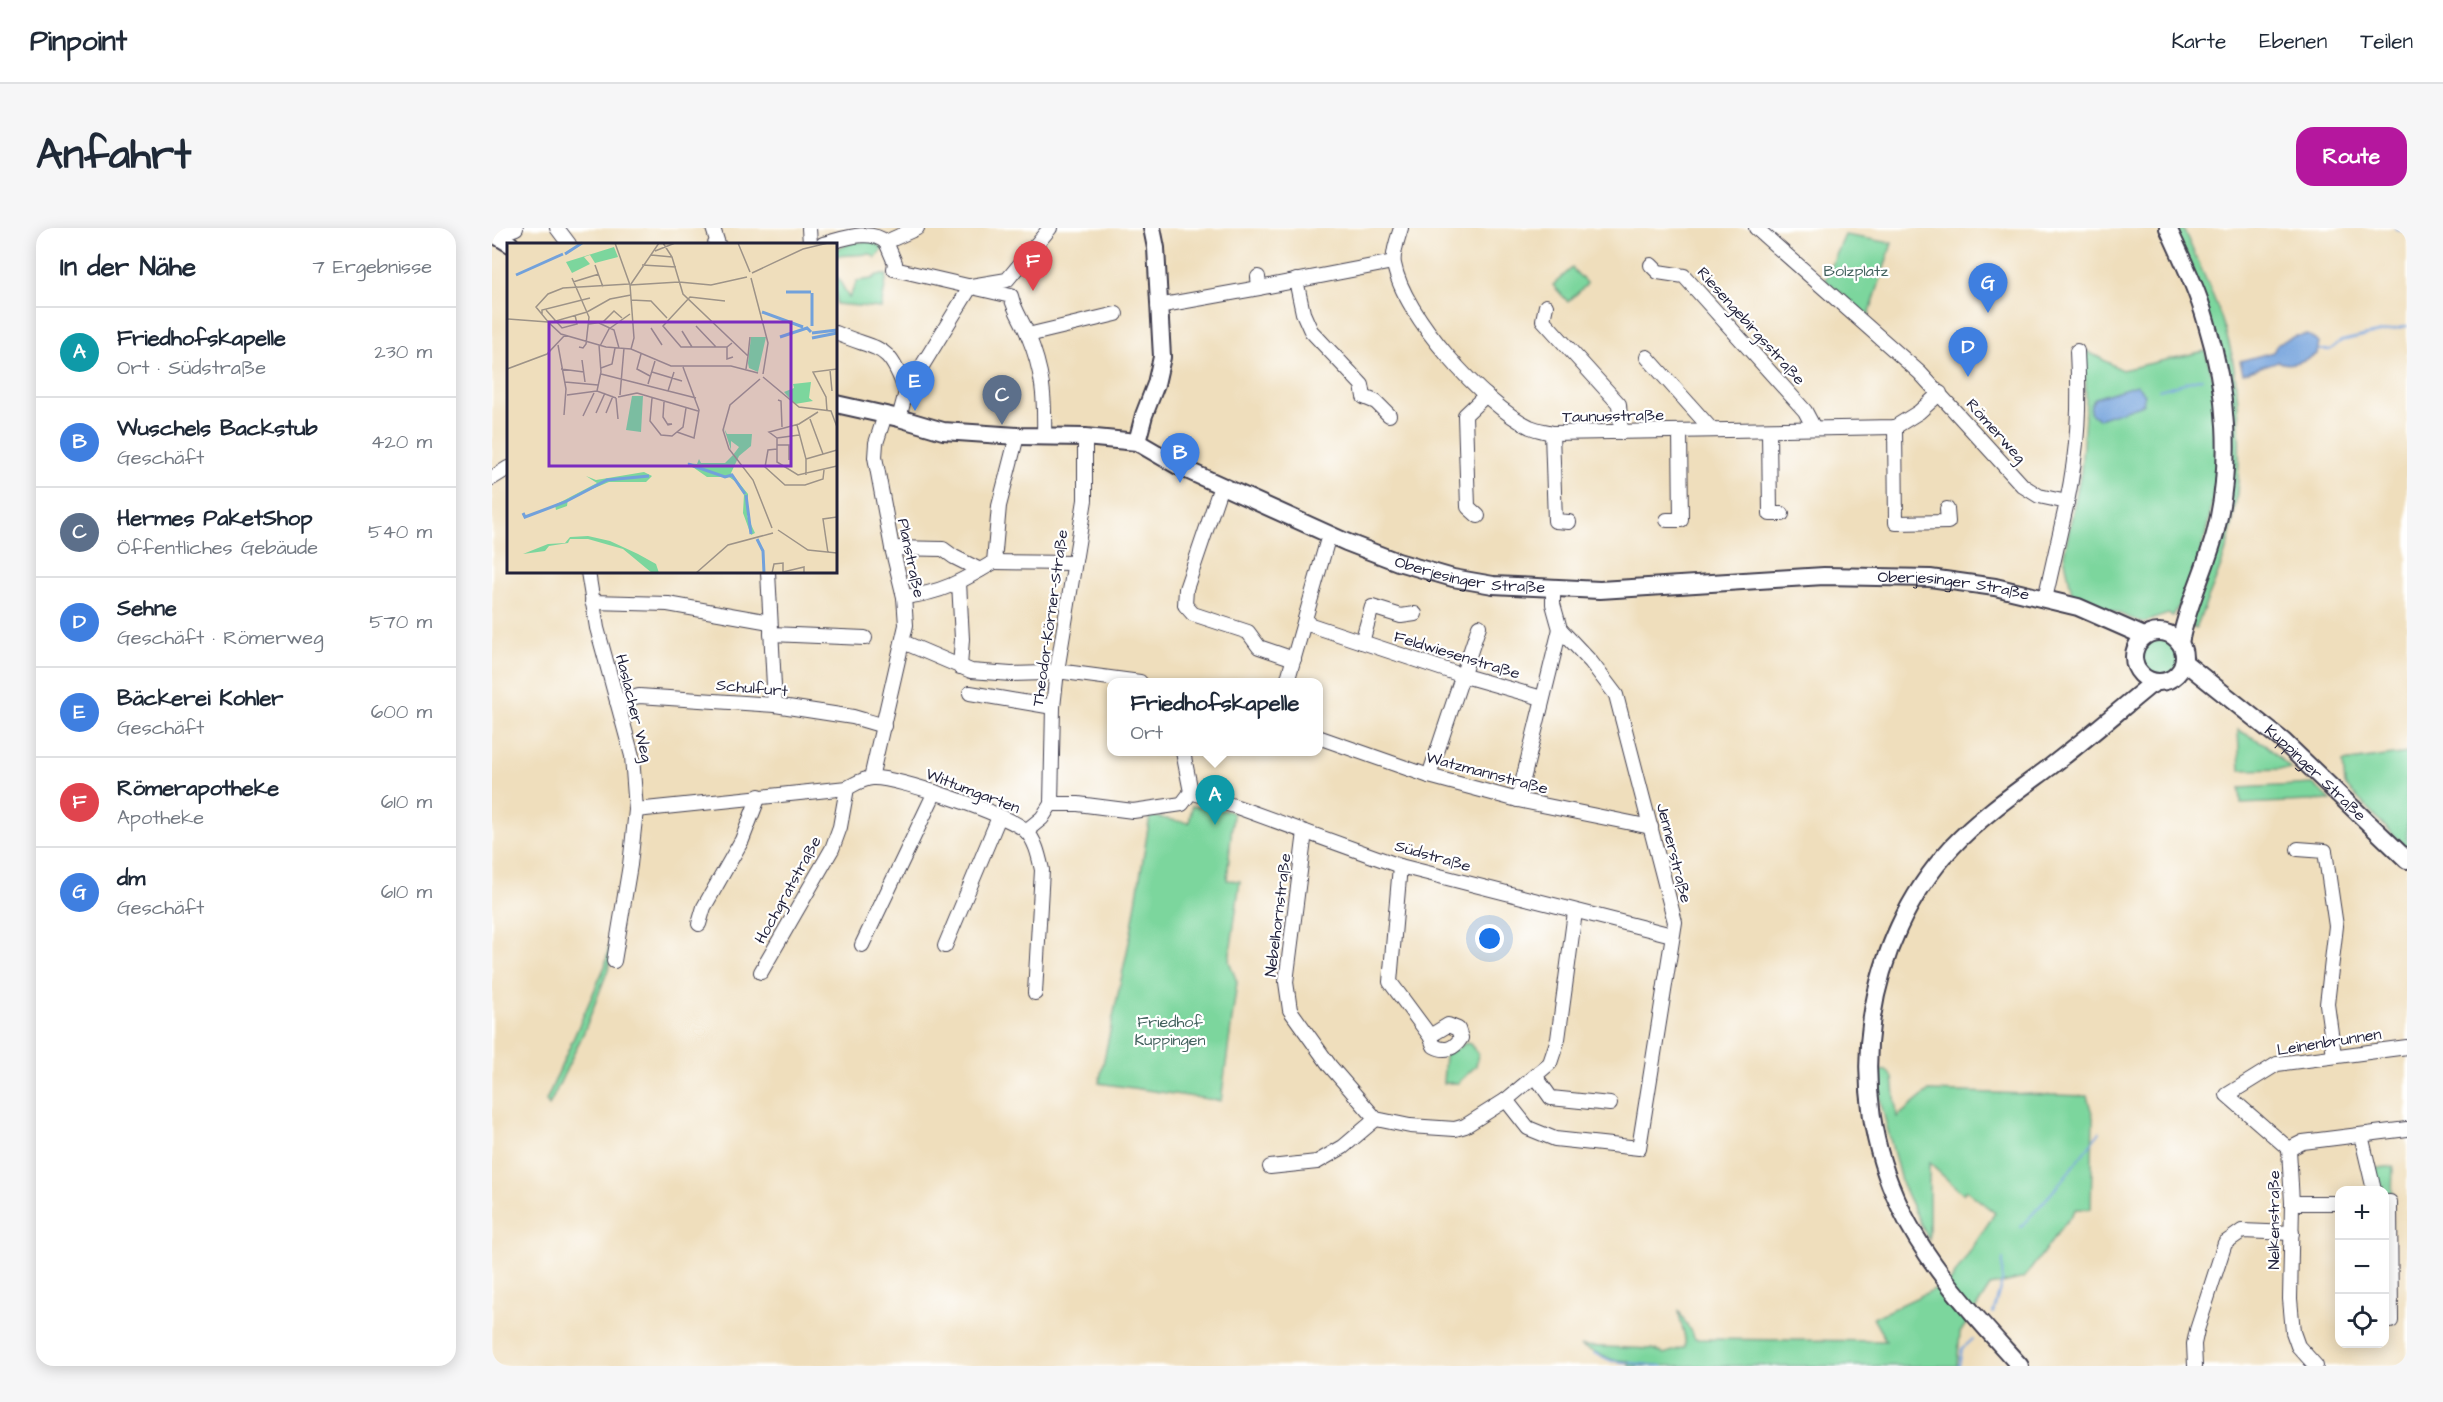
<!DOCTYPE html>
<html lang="de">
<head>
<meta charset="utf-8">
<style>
  :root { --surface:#fff; --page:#f6f6f7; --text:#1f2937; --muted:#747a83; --line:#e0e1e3; --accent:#b5179e }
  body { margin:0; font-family:"Architects Daughter",sans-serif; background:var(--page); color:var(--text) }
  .controls { position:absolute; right:18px; bottom:18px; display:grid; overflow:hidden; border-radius:12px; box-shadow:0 3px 15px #0003 }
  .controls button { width:54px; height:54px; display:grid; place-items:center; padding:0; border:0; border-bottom:2px solid var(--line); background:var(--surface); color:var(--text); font:30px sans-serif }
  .you { position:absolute; left:998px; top:711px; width:21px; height:21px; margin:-15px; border:4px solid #fff; border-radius:50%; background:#1a73e8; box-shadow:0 0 0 9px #1a73e833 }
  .badge { display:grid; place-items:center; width:39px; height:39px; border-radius:50%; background:var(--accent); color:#fff; font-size:20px; font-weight:700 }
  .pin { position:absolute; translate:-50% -50px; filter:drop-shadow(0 2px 3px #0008) }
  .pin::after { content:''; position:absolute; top:32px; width:21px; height:18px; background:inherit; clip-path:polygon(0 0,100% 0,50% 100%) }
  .popup { position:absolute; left:615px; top:450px; width:216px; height:78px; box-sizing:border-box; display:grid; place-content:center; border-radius:12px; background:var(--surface); filter:drop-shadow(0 2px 4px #0005); font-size:20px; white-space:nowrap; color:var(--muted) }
  .popup b { font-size:22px; color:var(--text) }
  .popup::after { content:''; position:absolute; left:50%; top:100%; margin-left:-12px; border:12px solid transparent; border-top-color:var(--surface) }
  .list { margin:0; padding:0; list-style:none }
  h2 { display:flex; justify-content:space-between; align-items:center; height:78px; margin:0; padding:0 24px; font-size:26px }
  h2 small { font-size:20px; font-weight:400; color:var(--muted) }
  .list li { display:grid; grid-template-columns:39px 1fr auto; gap:18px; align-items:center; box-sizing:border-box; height:90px; padding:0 24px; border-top:2px solid var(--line) }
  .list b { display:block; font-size:22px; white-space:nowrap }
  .list p { margin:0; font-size:20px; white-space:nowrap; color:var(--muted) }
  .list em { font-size:20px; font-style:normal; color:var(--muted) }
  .icon { flex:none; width:33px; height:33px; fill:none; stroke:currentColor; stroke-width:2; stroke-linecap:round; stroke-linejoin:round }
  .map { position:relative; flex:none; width:1915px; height:1138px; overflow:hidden; border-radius:18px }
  header { display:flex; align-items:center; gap:36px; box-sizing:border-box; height:84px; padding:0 30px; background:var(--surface); border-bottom:2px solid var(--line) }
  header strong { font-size:28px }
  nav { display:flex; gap:33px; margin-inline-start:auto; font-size:21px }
  .intro { display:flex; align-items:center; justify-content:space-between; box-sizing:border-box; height:144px; padding:0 36px }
  h1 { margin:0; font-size:42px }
  .button { padding:15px 27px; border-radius:18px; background:var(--accent); color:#fff; font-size:21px; font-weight:700 }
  main { display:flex; gap:36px; padding:0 36px }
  aside { flex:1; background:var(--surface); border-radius:18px; box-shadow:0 3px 15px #0003 }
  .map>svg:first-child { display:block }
  .green { fill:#7cd69d; stroke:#4f7c6c; stroke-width:1.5 }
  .water { fill:#72a1db; stroke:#4a628b; stroke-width:1.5 }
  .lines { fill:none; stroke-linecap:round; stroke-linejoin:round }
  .stream { stroke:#72a1db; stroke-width:2 }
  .minor-casing { stroke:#413e4e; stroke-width:16 }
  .major-casing { stroke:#413e4e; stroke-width:20 }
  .minor { stroke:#fff; stroke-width:14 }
  .major { stroke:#fff; stroke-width:16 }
  .labels { text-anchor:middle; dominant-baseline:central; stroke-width:4.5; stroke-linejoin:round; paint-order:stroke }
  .park-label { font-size:16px; fill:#42615d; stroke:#fff }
  .street-label { font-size:16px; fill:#22223b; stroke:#fff }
  .inset-river { fill:none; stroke:#72a1db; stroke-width:3 }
  .inset-road { fill:none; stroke:#9d9388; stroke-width:1.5 }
  .view { fill:#7b2cbf; fill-opacity:0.15; stroke:#7b2cbf; stroke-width:3 }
  .inset-edge { fill:none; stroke:#22223b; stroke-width:3 }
</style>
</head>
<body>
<header>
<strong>Pinpoint</strong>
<nav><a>Karte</a><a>Ebenen</a><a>Teilen</a></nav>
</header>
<div class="intro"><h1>Anfahrt</h1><a class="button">Route</a></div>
<main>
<aside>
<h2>In der Nähe<small>7 Ergebnisse</small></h2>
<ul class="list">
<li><span class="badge" style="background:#0f9aa8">A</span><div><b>Friedhofskapelle</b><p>Ort · Südstraße</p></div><em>230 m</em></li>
<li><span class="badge" style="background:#3f7fe0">B</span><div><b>Wuschels Backstub</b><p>Geschäft</p></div><em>420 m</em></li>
<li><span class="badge" style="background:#5c6f8a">C</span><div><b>Hermes PaketShop</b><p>Öffentliches Gebäude</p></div><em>540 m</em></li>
<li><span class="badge" style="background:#3f7fe0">D</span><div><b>Sehne</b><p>Geschäft · Römerweg</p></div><em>570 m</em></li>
<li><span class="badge" style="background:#3f7fe0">E</span><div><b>Bäckerei Kohler</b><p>Geschäft</p></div><em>600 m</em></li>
<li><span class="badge" style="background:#e0444e">F</span><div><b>Römerapotheke</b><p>Apotheke</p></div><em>610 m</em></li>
<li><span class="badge" style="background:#3f7fe0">G</span><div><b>dm</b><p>Geschäft</p></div><em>610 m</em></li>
</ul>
</aside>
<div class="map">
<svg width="1915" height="1138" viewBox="0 0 1915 1138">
  <rect width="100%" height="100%" fill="#fff"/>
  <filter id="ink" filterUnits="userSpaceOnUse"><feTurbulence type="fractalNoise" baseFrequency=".0167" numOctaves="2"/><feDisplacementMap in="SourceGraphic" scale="12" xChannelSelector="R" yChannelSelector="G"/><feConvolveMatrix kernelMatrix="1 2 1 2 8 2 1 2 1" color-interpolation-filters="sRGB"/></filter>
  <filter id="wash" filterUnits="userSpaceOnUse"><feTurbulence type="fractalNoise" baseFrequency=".008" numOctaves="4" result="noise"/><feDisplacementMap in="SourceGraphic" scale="24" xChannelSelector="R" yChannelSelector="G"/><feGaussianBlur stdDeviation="1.35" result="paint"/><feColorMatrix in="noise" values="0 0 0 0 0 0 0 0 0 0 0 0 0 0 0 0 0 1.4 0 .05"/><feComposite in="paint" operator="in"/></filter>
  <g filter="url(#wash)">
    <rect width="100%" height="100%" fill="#efdebc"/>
    <g class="green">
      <path d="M1682,0H1691C1709,41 1731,84 1740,128C1751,189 1751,274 1731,332C1723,355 1713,377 1704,400L1697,397L1725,324L1739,184Z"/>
      <path d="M1353,7L1400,15L1377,88L1333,52Z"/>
      <path d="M380,13L391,20L384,30L378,26L344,28V21L362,14Z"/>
      <path d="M1080,40L1095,56L1076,74L1061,57Z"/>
      <path d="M385,47H395L389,80L344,76V50H346L357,70L365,53L380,51Z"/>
      <path d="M1593,122L1630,142L1713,123C1716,133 1720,143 1722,154C1735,222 1718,329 1681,388L1676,386L1650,395L1580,366L1572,327L1589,243L1594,173Z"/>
      <circle cx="1667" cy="430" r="21"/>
      <path d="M1746,502L1773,516L1799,541L1748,542Z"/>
      <path d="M1915,525V621L1853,557L1851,534Z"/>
      <path d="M1821,556L1839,572L1749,576L1748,560Z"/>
      <path d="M700,578L737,583L741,586L735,652L748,653L737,733L745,754L729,873L607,855L639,705L658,588L697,595Z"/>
      <path d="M122,694L125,695L117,739L92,804L57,878L54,873L113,738Z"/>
      <path d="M974,815L978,816L986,826L984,838L966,855H951L953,827Z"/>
      <path d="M1385,842L1395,843L1401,849L1405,889L1437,863L1595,868L1601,889L1599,981H1584L1532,1050L1498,1058L1468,1105L1465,1138H1137V1133L1121,1132L1088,1118L1161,1121L1172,1126L1193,1119C1195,1105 1187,1096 1187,1083L1203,1111L1394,1113L1381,1090L1458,1054L1503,985L1474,962L1471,966L1437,935V1013L1410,957L1388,872Z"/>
      <path d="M1901,938L1900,968H1893L1892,962H1885L1880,941Z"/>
    </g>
    <g class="water">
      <path d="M1816,107L1827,115L1825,126C1814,132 1797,140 1786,133L1751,145L1748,133L1781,124L1786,115L1803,108Z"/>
      <path d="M1645,157L1653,166L1651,176L1607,191L1598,185L1599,176L1603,170Z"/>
    </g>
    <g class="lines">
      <g class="stream">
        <path d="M1903,0L1915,4"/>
        <path d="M1827,122H1838L1849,113L1915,98"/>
        <path d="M1667,162L1710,150"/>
        <path d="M1529,999L1563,961L1608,904"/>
        <path d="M1501,1085L1510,1054L1511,1031"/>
        <path d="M1102,1125L1120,1133L1170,1138"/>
        <path d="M1467,1138L1470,1121L1481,1111"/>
      </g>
    </g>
  </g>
  <g filter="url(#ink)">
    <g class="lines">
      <g class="minor-casing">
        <g id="minor">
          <path d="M3,0L6,7L24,0"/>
          <path d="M65,0L77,16"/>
          <path d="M221,0L226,16H223"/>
          <path d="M317,0L318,16"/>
          <path d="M909,0C906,10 900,26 902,36C911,87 992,177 1038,199C1045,202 1053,203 1060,205L1403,199L1427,184L1448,165"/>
          <path d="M1264,0L1428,145L1531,258L1547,268L1575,274L1553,371"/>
          <path d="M394,14L403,35L402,41L519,68C522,82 531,94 536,107C551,143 553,170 552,209"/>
          <path d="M331,16C351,11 377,0 394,14L425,0"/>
          <path d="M1159,37L1166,44L1192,48L1313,183L1322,200"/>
          <path d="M766,49L767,60L901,34"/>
          <path d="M804,52L811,85L819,103L870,157L872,169L884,174L897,187"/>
          <path d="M666,78L767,60"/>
          <path d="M1054,78L1051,92L1127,176L1129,204"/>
          <path d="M344,105C388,124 396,113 414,164"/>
          <path d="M536,107L624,86"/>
          <path d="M1155,129L1220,202"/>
          <path d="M407,190L414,164L479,58L515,52L558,0"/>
          <path d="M1403,199L1404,295L1456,294L1455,281"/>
          <path d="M1277,202L1278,286H1290"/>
          <path d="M1060,205L1063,293L1077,294"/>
          <path d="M0,250L16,240"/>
          <path d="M729,258L694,361L693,377L701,386L756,404L767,419L802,431"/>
          <path d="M1575,274C1586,221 1588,178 1585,123"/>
          <path d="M986,288L976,279L973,187L994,167"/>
          <path d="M1175,292H1189L1188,203"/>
          <path d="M400,320L451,321L462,329L488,342"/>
          <path d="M502,334L582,335"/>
          <path d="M96,344L105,400L140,528L144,582L138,637L122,733"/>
          <path d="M276,344L283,477"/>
          <path d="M467,354L470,411L468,439"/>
          <path d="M412,369C450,365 470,353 502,334L507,278L525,208"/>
          <path d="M100,374L176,376L278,394"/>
          <path d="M813,395L969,447L1050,470"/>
          <path d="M279,406L373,410"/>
          <path d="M411,414L479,443L519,446L554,445L565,443L648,454"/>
          <path d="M870,414L880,379L909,388L923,386"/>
          <path d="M795,454L837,307"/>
          <path d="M478,465L561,479"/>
          <path d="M125,474L147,468L283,477L361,489L392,498"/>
          <path d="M826,509L937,548L1026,572L1159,599"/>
          <path d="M937,548L987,398"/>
          <path d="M379,550L414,397L412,369L400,320L383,229L384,215L393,187"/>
          <path d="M699,564L745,579L908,638L1180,707"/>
          <path d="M1026,572L1068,401"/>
          <path d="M559,576L561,479L565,443L593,272V209"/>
          <path d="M144,582L355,560C363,556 372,550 381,550C405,549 518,587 534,603C544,613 547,629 550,642L543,765"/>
          <path d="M534,603L550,590L559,576H586L641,583L690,576L699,564L691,524"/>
          <path d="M813,604L794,754L798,782L838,838L884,891L918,898L963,901L973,898L1014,872L1058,835L1066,811L1083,684"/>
          <path d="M1806,621L1833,623L1844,698L1835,776L1842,827"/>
          <path d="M908,638L898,754L938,808L942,818C953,824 962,821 969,810L966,801L956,797L938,808"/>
          <path d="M207,696L212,679L250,612L267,568"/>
          <path d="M370,717L443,564"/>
          <path d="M453,718L507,589"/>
          <path d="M269,744L340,621L348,599L355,560"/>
          <path d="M1044,849L1059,870L1118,876"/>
          <path d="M1014,872L1036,900L1063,911L1147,920L1183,694L1124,467L1099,434L1068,401L1061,376V360"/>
          <path d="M1869,907L1882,962"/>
          <path d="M1797,921L1811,914L1915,901"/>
          <path d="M778,939L825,934L851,919L884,891"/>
          <path d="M1892,974H1898L1899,1093"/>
          <path d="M1800,975H1848"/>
          <path d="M1703,1138L1702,1116L1705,1102L1733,1015L1750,1003L1800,1005"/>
          <path d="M1824,1138L1806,1118L1801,1104L1798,1071L1800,975L1797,921L1735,867L1785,836L1915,819"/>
        </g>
      </g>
      <g class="major-casing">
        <g id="major">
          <path d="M1676,0C1690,31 1705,61 1714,93C1735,161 1741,236 1723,306C1713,343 1695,377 1688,415"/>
          <path d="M0,5L18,16"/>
          <path id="s1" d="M344,176L407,190L451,203L525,208L593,209L645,214L688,239L854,314L906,334L961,350L1001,357L1108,362L1332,348L1438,350L1503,359L1586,379L1652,408"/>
          <path d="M645,214L652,187L664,156L670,129L664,20L660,0"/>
          <circle cx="1667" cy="429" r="25"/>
          <path id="s2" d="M1692,434L1791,513L1915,632"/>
          <path d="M1528,1138C1484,1089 1436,1039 1408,979C1351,862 1372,715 1460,619C1489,588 1524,564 1558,539C1592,513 1624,485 1657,458L1665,454"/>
        </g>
      </g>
      <use href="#minor" class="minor"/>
      <use href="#major" class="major"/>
    </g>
  </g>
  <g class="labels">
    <g class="park-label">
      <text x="1364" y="43">Bolzplatz</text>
      <text x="678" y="794">Friedhof<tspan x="678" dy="18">Kuppingen</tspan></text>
    </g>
    <g class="street-label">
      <text transform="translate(1259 98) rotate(48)">Riesengebirgsstraße</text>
      <text transform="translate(1121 188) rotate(-1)">Taunusstraße</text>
      <text transform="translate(1504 203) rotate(48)">Römerweg</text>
      <text transform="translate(419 330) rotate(78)">Planstraße</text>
      <text stroke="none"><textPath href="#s1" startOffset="666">Oberjesinger Straße</textPath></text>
      <text stroke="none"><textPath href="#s1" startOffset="1152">Oberjesinger Straße</textPath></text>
      <text transform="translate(558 390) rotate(-82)">Theodor-Körner-Straße</text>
      <text transform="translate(965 427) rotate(17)">Feldwiesenstraße</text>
      <text transform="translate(260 460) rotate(5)">Schulfurt</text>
      <text transform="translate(142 480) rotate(76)">Haslacher Weg</text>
      <text transform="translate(995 545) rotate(15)">Watzmannstraße</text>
      <text stroke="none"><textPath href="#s2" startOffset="172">Kuppinger Straße</textPath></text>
      <text transform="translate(481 563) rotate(21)">Wittumgarten</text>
      <text transform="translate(1182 625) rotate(76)">Jennerstraße</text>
      <text transform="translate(941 628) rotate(16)">Südstraße</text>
      <text transform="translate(296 662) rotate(-61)">Hochgratstraße</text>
      <text transform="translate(786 687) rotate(-83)">Nebelhornstraße</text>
      <text transform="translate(1837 814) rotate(-9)">Leinenbrunnen</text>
      <text transform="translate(1782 992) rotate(-90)">Nelkenstraße</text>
    </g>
  </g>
  <g transform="translate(15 15)">
    <rect width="330" height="330" fill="#efdebc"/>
    <path d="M107,4L111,14L88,20L83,12L77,14L83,21L65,30L59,19ZM244,94H259L251,129L242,125L241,120ZM304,139L302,155L306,158L288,161L277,149L287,145L286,141ZM125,153H136L134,189L119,187ZM217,185L220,191H245L244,203L232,213L224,230L241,251L240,273L248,290L244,292L236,270L237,251L229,239L222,234H200L180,220L190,221L192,216L194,220H218L226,212L232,204L224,198V207ZM137,229L145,233L139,239H102L61,256L60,263L49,267L48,262L90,240L79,233L89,237ZM81,293L103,298L131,311L149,321L152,330H145L116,306L81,296H63L61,300L42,303L38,308L16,311L41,301L58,300L63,294Z" fill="#7cd69d"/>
    <path class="inset-river" d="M58,11L75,0M9,32L56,11M279,49H304M305,50V83M255,69L296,84M305,90L330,87M273,94L300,85L304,89M305,95L330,90M181,221L218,234L225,232L238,251M239,252L244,291M16,270L18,274L58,259L100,237L142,233M250,296L256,308L257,330"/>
    <path class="inset-road" d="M108,0L123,42L127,95L124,106M156,0L165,14L176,51L241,113L239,126M231,0L243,29M148,8L168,0M144,12L165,14M88,22L96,44M135,22L169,24M245,30L296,6L321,0M65,35L82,74L79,101L76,105L72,104M244,35L261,100L256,131M66,39L92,31M122,41L56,45L41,51L29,64L42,80L80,69L103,56L124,52M124,41L152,0M123,42L172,39L204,42L240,34M124,57L144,58L160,75M218,58L183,54L156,83L174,104H220L225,100M39,67L55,85L70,81L68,72M35,71V67L83,55M0,76L41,79L54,91L99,104L124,106L164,123H224L251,130M92,80L107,87L112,105M82,81L96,79L107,68L115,75M189,83L209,104M144,85L155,102M175,88L185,104M51,102L59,146L57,172M93,103L102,86L123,71M220,104V116L226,114M134,111L130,126L143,133M241,113L243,94M75,117L78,139M94,125L105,121L108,105M0,126L40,111L58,92M54,126L77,129M323,127L325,148M145,129L175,138M94,131L189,155M256,134L292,164L324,168L330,184M253,136L223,162L216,187L222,206L246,237L265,285M58,139L91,142M141,141L148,118M90,148L94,129L92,102M161,148L167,129M130,150L191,168M60,152L90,148L109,155M113,152L117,105M111,154L130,150M109,155L111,176M145,155L143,178L154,192L165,193L176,184L179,165M271,157L274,158L275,184M157,159L156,174L161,182L165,181H161M320,168L319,154L306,129L330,126M311,169L292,181L262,189L270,195V219L291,232L330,223M89,170L98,150M99,170L106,153M76,173L87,150M303,176L316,211M290,182L299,216V232M170,189L187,195L192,167L176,124M270,195L292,192M270,202H282V217M270,206L261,207L258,224L278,242H298L316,236L317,227M299,216L330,207M271,287L301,307L330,310M321,310L316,276L330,274M276,329L297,324V330M189,330L221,302L266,290M265,330L267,321L276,320V330"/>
    <path class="view" d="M42,79H284V223H42Z"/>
    <rect width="330" height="330" class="inset-edge"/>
  </g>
</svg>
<div class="controls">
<button>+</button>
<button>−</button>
<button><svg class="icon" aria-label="locate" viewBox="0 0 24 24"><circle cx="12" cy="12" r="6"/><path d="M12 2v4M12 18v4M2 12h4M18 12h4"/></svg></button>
</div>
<div class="you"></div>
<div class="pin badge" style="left:723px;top:597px;background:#0f9aa8">A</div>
<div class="popup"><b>Friedhofskapelle</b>Ort</div>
<div class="pin badge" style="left:688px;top:255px;background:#3f7fe0">B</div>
<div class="pin badge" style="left:510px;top:197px;background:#5c6f8a">C</div>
<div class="pin badge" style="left:1476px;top:149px;background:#3f7fe0">D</div>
<div class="pin badge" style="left:423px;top:183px;background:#3f7fe0">E</div>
<div class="pin badge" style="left:541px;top:63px;background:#e0444e">F</div>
<div class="pin badge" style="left:1496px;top:85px;background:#3f7fe0">G</div>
</div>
</main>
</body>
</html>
